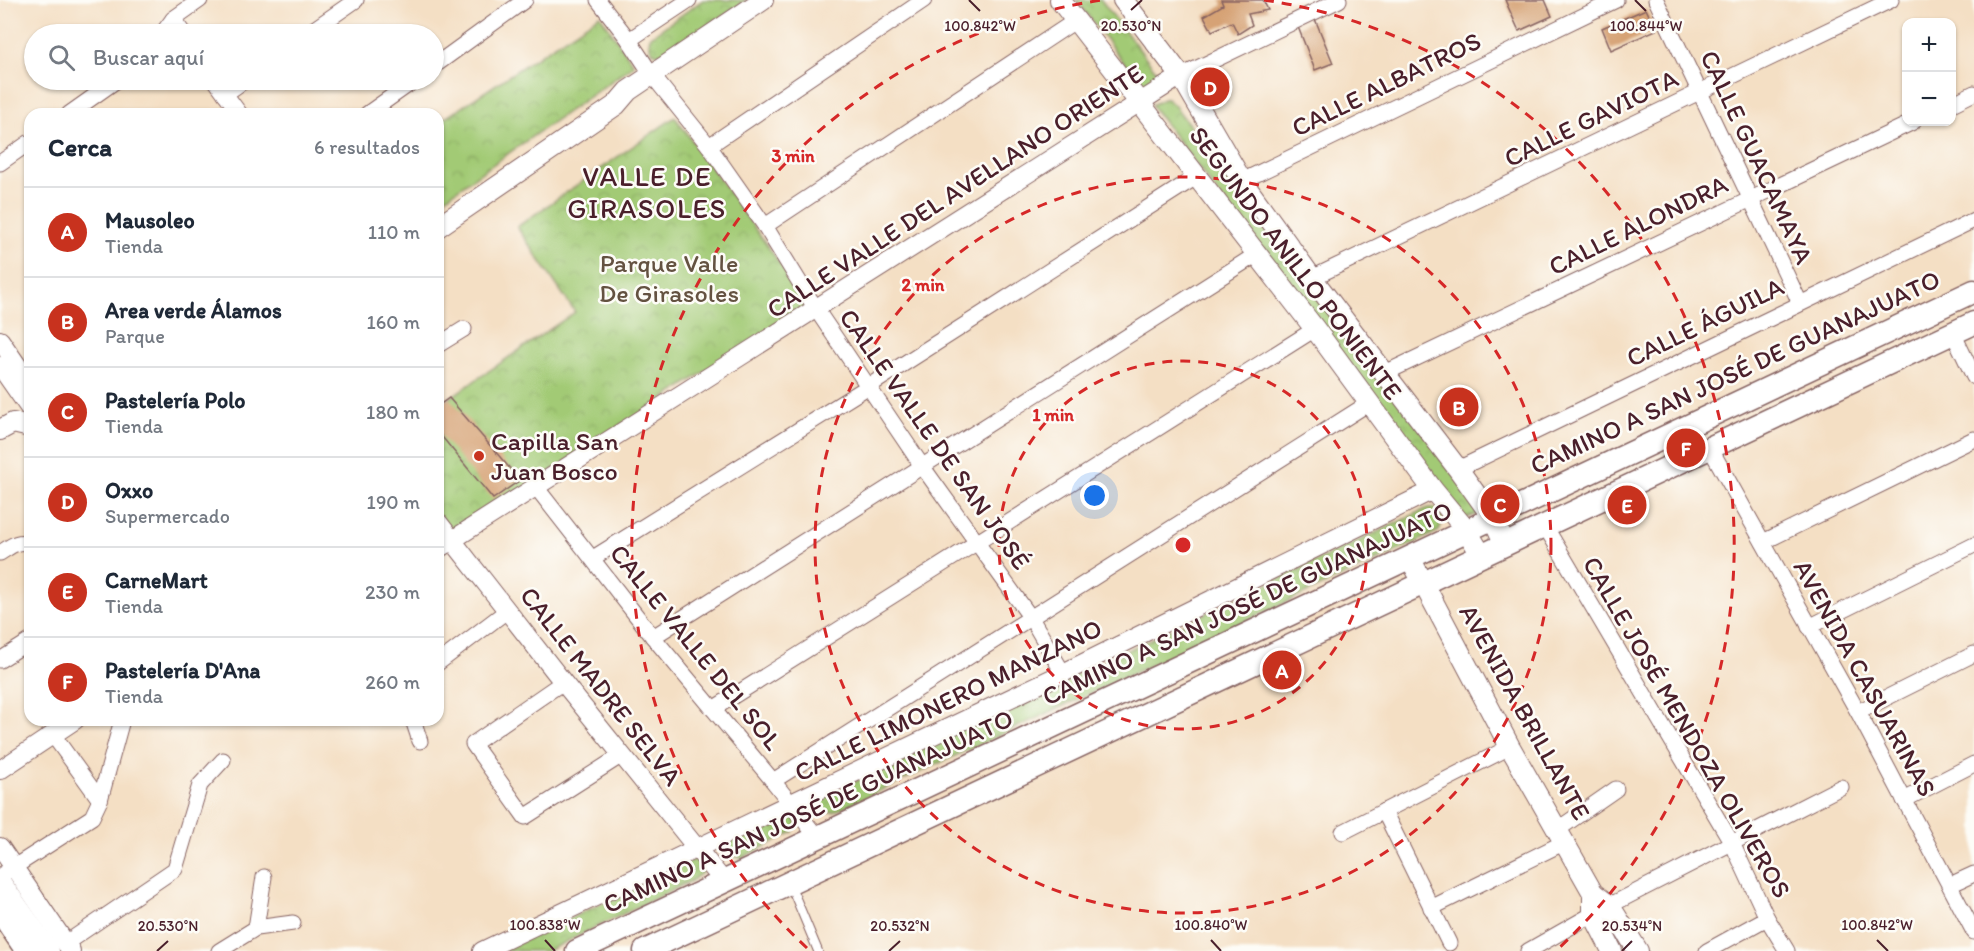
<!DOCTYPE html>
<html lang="es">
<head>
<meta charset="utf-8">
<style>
  :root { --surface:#fff; --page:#f2f2f3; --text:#1f2937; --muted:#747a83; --line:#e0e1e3; --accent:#c8321e }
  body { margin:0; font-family:Itim,sans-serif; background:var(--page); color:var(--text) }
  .controls { position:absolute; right:18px; top:18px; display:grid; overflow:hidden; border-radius:12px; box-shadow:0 2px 4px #0004 }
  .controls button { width:54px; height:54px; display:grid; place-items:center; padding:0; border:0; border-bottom:2px solid var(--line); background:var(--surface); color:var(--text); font:30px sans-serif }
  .you { position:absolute; left:1095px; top:496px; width:21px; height:21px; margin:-15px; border:4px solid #fff; border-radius:50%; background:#1a73e8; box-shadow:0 0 0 9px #1a73e833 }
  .badge { display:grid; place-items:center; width:39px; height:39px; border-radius:50%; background:var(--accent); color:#fff; font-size:20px; font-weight:700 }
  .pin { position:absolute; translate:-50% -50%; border:3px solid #fff; box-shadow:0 2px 6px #0006 }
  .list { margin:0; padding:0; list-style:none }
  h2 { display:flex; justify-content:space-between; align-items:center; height:78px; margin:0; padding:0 24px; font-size:26px }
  h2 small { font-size:20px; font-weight:400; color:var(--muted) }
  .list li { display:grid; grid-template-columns:39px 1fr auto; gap:18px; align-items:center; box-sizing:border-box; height:90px; padding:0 24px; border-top:2px solid var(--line) }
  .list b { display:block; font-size:22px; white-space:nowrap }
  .list p { margin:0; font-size:20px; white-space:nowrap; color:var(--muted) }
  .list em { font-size:20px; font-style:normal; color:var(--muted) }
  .icon { flex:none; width:33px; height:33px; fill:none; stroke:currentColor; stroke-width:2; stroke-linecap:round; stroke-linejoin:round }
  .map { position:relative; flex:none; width:1974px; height:951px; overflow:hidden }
  .search { position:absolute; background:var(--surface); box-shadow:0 2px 4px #0004; left:24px; top:24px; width:420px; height:66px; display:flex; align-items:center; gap:15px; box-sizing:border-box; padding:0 21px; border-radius:33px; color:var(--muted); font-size:22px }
  .panel { position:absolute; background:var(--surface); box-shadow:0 2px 4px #0004; left:24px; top:108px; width:420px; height:618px; border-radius:18px }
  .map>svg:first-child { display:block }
  .park { fill:url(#park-crowns); stroke:#767450; stroke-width:1.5 }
  .building { fill:#d6a274 }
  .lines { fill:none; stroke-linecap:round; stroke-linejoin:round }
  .service-casing { stroke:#866261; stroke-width:10 }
  .minor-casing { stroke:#866261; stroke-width:17 }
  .tertiary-casing { stroke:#866261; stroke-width:20 }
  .secondary-casing { stroke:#866261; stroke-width:22 }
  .primary-casing { stroke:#866261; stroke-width:25 }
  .service { stroke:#fff; stroke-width:8 }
  .minor { stroke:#fff; stroke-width:15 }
  .tertiary { stroke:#fff; stroke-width:18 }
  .secondary { stroke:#fff; stroke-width:20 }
  .primary { stroke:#fff; stroke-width:22 }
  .ticks { fill:none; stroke:#4a1f2b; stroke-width:2 }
  .ring { fill:none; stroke:#d62828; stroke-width:3; stroke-dasharray:10 8 }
  .poi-dot { fill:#c8321e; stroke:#fdfcf7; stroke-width:2 }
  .labels { text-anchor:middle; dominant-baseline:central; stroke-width:5; stroke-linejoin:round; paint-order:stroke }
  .street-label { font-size:26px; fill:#4a1f2b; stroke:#fdfcf7 }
  .park-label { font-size:26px; fill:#645241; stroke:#fdfcf7 }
  .poi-label { font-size:26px; fill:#4a1f2b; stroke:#fdfcf7; text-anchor:start }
  .quarter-label { font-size:28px; letter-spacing:1.5px; fill:#4a1f2b; stroke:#fdfcf7 }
  .ticks-label { font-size:15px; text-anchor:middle; fill:#4a1f2b; stroke:#fdfcf7; stroke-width:5; stroke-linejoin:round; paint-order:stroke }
  .centre { fill:#d62828; stroke:#fdfcf7; stroke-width:3 }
  .ring-label { font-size:18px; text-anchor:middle; font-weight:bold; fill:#d62828; stroke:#fdfcf7; stroke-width:5; stroke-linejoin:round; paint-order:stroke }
</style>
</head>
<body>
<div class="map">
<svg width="1974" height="951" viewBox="0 0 1974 951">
  <defs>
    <pattern id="park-crowns" width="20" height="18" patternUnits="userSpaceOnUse" patternTransform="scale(1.5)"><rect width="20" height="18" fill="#a2ca75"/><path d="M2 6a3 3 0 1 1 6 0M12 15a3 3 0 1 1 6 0" fill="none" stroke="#8dad65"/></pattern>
  </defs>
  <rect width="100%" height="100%" fill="#fdfcf7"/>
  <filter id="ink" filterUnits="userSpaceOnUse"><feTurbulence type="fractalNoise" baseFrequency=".0167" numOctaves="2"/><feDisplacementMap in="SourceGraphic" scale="12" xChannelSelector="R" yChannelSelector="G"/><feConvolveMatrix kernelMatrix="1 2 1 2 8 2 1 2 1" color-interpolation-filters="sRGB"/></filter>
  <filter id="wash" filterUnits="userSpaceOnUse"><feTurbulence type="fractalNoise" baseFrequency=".008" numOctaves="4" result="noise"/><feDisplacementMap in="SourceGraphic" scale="24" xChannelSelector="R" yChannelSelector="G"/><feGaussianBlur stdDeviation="1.35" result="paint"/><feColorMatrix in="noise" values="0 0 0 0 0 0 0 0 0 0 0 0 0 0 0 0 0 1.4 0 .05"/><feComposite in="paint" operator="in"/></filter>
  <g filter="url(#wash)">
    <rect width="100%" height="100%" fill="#f4dfc4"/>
    <g class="park">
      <path d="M703,0H747L671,51L657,54L651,50L649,43L650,37Z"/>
      <path d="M1076,0H1101L1157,72L1158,79L1153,86L1146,87L1140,84Z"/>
      <path d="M600,15L634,65L438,203V123Z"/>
      <path d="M1166,98L1174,105L1465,484L1480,513L1464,519L1151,105Z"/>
      <path d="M675,117L809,304L454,535L438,515V406L575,312L517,227Z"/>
      <path d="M1428,508H1436L1443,519L1439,531L1425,538L834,812H823L817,806V801L940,739Z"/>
      <path d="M789,815L795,818L797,824L793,832L742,858C734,857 728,855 725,847L726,844Z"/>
      <path d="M698,857L704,862L703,872L691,881L547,951H502Z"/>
    </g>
    <g id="blocks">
      <g class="building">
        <path d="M1221,0H1263L1268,10L1248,14L1252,25L1238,34L1232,22L1212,31L1204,16L1223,5Z"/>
        <path d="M1505,0H1545L1552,16L1519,31Z"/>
        <path d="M1646,9L1656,30L1611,50L1602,28Z"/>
        <path d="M1315,19L1333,63L1315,70L1298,27Z"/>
        <path d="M449,398L520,480L493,499L438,432V406Z"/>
      </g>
    </g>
  </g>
  <g filter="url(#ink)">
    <use href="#blocks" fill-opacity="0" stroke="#866261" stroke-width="1.5"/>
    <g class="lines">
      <g class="service-casing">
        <path id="service" d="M790,884L818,951"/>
      </g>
      <g class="minor-casing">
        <g id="minor">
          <path d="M598,0L629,40L652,75L709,146L765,226L816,309L922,466L1031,618L1063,673"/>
          <path d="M1656,0L1800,303"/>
          <path d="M173,19L184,34"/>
          <path d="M162,34L173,19L200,0"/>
          <path d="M307,34L356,0"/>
          <path d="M629,40L689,0"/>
          <path d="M434,66L525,0"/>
          <path d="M1181,76L1339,0"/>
          <path d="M215,80L240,114"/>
          <path d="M225,94L245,80"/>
          <path d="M1952,104L1974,93"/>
          <path d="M69,114L117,80"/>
          <path d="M367,114L415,80"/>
          <path d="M709,146L924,0"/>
          <path d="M0,163L30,142"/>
          <path d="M1242,181L1616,0"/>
          <path d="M765,226L1075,21"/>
          <path d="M1312,278L1891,0"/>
          <path d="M1953,333L1974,377"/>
          <path d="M438,345L464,329"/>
          <path d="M1385,373L1913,122"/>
          <path d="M1710,448L1858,712L1974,932"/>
          <path d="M1458,469L1974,220"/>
          <path d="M536,487L653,637L773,781L817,837"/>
          <path d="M1545,526L1732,843L1767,918L1787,951"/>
          <path d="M1763,542L1974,439"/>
          <path d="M0,553C10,547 18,539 30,544"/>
          <path d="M593,558L869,386L1196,177"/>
          <path d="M1809,627L1974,545"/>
          <path d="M653,637L1257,254"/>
          <path d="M0,660L30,641"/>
          <path d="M438,663L508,610"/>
          <path d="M563,682L473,744L525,817L622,755"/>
          <path d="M713,709L1315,329"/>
          <path d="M1858,712L1974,654"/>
          <path d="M413,720L420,741"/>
          <path d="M53,735L100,800"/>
          <path d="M773,781L1369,403"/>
          <path d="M1904,800L1974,764"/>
          <path d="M1384,811L1449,943"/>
          <path d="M1557,830L1616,789"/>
          <path d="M1343,832L1510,747"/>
          <path d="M0,876L92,817L100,800L122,720"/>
          <path d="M1950,885L1974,874"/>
          <path d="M1431,908L1565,842"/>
          <path d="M256,928L264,877"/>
          <path d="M66,943L175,869L200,785L223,760"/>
          <path d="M219,951L256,928L293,923"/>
          <path d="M1528,951L1593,914L1841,787"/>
          <path d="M1707,951L1767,918"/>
        </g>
      </g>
      <g class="tertiary-casing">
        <g id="tertiary">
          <path d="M0,340L30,384"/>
          <path d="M0,366L30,409"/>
          <path d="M438,522L563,682L724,882"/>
          <path d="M438,549L1181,76"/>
          <path d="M0,770L75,720"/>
          <path d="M0,847L71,951"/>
          <path d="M482,951L1063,673L1433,490"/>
        </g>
      </g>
      <g class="secondary-casing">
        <g id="secondary">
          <path d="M1060,0L1315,329L1433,490L1467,531L1482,556"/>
          <path d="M1123,0L1181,76L1242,181L1312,278L1458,469L1493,518L1505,545"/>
          <path d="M438,227L616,105L628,91L763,0"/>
          <path d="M0,430L13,423L30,427"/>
          <path d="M1410,558L1510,747L1593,893L1610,906L1638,951"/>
          <path d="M1593,893V914L1612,951"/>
        </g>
      </g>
      <g class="primary-casing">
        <g id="primary">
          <path d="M0,883L48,951"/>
          <path d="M0,911L27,951"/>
          <path d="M577,951L1974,291"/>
          <path d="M645,951L1974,323"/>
        </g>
      </g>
      <use href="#service" class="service"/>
      <use href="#minor" class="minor"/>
      <use href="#tertiary" class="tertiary"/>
      <use href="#secondary" class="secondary"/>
      <use href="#primary" class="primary"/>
    </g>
  </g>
  <path class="ticks" d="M969,0L980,11M1635,0L1646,11M1131,10L1142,0M545,940L555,951M1211,940L1221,951M1877,940L1888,951M157,951L168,941M889,951L900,941M1622,951L1632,941"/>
  <g class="ring">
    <circle cx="1183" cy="545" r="184"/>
    <circle cx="1183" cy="545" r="368"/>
    <path d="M807 948A551 551 0 0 1 1102 0M1264 0A551 551 0 0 1 1559 948"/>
  </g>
  <circle class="poi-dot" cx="479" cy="456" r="6"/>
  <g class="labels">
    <g class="street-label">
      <text transform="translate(1386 84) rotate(-26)">CALLE ALBATROS</text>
      <text transform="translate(1591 118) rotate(-26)">CALLE GAVIOTA</text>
      <text transform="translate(1757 157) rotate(65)">CALLE GUACAMAYA</text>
      <text transform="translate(955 191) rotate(-33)">CALLE VALLE DEL AVELLANO ORIENTE</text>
      <text transform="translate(1638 225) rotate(-26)">CALLE ALONDRA</text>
      <text transform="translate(1296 263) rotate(53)">SEGUNDO ANILLO PONIENTE</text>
      <text transform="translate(1705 322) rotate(-26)">CALLE ÁGUILA</text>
      <text transform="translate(1735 372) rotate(-25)">CAMINO A SAN JOSÉ DE GUANAJUATO</text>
      <text transform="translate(935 439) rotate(55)">CALLE VALLE DE SAN JOSÉ</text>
      <text transform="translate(1247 603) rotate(-25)">CAMINO A SAN JOSÉ DE GUANAJUATO</text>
      <text transform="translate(696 647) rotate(51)">CALLE VALLE DEL SOL</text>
      <text transform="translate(1865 678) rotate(61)">AVENIDA CASUARINAS</text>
      <text transform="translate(601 686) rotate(52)">CALLE MADRE SELVA</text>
      <text transform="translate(948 700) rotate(-26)">CALLE LIMONERO MANZANO</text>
      <text transform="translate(1525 712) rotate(61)">AVENIDA BRILLANTE</text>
      <text transform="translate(1687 727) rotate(60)">CALLE JOSÉ MENDOZA OLIVEROS</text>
      <text transform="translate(808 811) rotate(-25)">CAMINO A SAN JOSÉ DE GUANAJUATO</text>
    </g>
    <g class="park-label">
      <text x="669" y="263">Parque Valle<tspan x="669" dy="30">De Girasoles</tspan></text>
    </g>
    <g class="poi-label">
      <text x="491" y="441">Capilla San<tspan x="491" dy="30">Juan Bosco</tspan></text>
    </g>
    <g class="quarter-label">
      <text x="647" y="176">VALLE DE<tspan x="647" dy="32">GIRASOLES</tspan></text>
    </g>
  </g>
  <g class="ticks-label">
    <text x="1131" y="31">20.530°N</text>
    <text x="980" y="31">100.842°W</text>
    <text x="1646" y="31">100.844°W</text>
    <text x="545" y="930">100.838°W</text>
    <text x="1211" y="930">100.840°W</text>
    <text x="1877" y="930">100.842°W</text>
    <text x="168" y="931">20.530°N</text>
    <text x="900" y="931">20.532°N</text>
    <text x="1632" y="931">20.534°N</text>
  </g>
  <circle cx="1183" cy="545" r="9" class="centre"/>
  <g class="ring-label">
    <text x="793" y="162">3 min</text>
    <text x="923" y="291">2 min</text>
    <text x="1053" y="421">1 min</text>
  </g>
</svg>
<div class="controls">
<button>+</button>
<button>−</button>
</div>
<div class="you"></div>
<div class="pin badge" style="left:1282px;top:670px">A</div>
<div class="pin badge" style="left:1459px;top:407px">B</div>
<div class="pin badge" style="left:1500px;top:504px">C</div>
<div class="pin badge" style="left:1210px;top:87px">D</div>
<div class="pin badge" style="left:1627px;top:505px">E</div>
<div class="pin badge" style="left:1686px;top:448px">F</div>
<div class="search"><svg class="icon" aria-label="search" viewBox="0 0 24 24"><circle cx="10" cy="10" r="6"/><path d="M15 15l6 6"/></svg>Buscar aquí</div>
<section class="panel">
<h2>Cerca<small>6 resultados</small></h2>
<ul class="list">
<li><span class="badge">A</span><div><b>Mausoleo</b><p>Tienda</p></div><em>110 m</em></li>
<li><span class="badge">B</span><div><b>Area verde Álamos</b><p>Parque</p></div><em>160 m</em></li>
<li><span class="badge">C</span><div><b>Pastelería Polo</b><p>Tienda</p></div><em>180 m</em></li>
<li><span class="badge">D</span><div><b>Oxxo</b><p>Supermercado</p></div><em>190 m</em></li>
<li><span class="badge">E</span><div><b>CarneMart</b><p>Tienda</p></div><em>230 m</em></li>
<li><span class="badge">F</span><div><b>Pastelería D'Ana</b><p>Tienda</p></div><em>260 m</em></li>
</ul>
</section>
</div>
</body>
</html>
